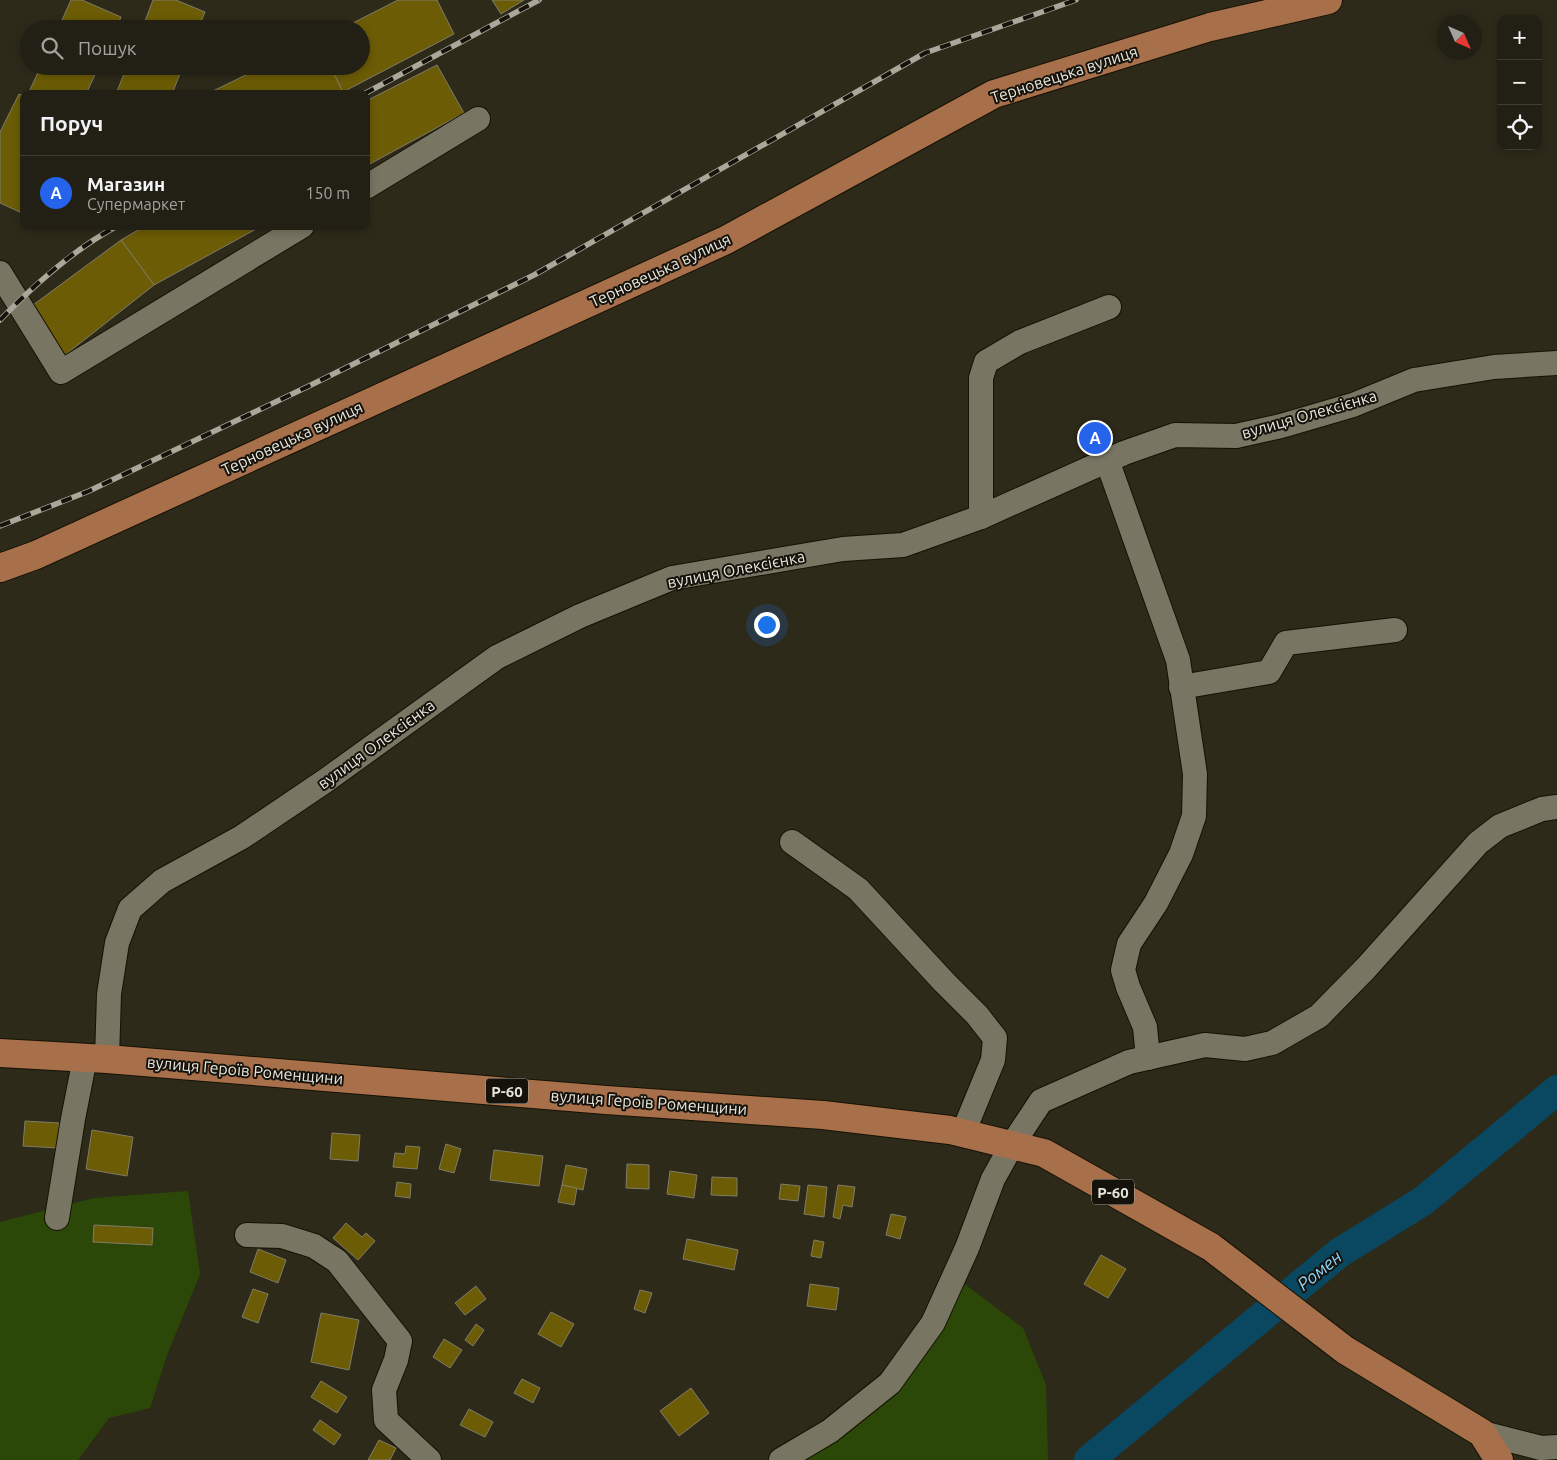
<!DOCTYPE html>
<html lang="uk">
<head>
<meta charset="utf-8">
<style>
  :root { --surface:#222014; --page:#2a281d; --text:#f1f3f6; --muted:#a2a3a0; --line:#3f3e34; --accent:#2563eb }
  body { margin:0; font-family:Ubuntu,sans-serif; background:var(--page); color:var(--text) }
  .controls { position:absolute; right:15px; top:15px; display:grid; overflow:hidden; border-radius:10px; box-shadow:0 2px 8px #0003 }
  .controls button { width:45px; height:45px; display:grid; place-items:center; padding:0; border:0; border-bottom:1px solid var(--line); background:var(--surface); color:var(--text); font:25px sans-serif }
  .compass { position:absolute; left:1437px; top:15px; width:45px; height:45px; border-radius:50%; background:var(--surface); box-shadow:0 2px 8px #0003; rotate:135deg }
  .you { position:absolute; left:766px; top:624px; width:18px; height:18px; margin:-12px; border:4px solid #fff; border-radius:50%; background:#1a73e8; box-shadow:0 0 0 8px #1a73e833 }
  .badge { display:grid; place-items:center; width:32px; height:32px; border-radius:50%; background:var(--accent); color:#fff; font-size:16px; font-weight:700 }
  .pin { position:absolute; translate:-50% -50%; border:2px solid #fff; box-shadow:0 1px 5px #0006 }
  .list { margin:0; padding:0; list-style:none }
  h2 { display:flex; justify-content:space-between; align-items:center; height:65px; margin:0; padding:0 20px; font-size:21px }
  h2 small { font-size:16px; font-weight:400; color:var(--muted) }
  .list li { display:grid; grid-template-columns:32px 1fr auto; gap:15px; align-items:center; box-sizing:border-box; height:75px; padding:0 20px; border-top:1px solid var(--line) }
  .list b { display:block; font-size:19px; white-space:nowrap }
  .list p { margin:0; font-size:16px; white-space:nowrap; color:var(--muted) }
  .list em { font-size:16px; font-style:normal; color:var(--muted) }
  .icon { flex:none; width:28px; height:28px; fill:none; stroke:currentColor; stroke-width:2; stroke-linecap:round; stroke-linejoin:round }
  .map { position:relative; flex:none; width:1557px; height:1460px; overflow:hidden }
  .search { position:absolute; background:var(--surface); box-shadow:0 2px 8px #0003; left:20px; top:20px; width:350px; height:55px; display:flex; align-items:center; gap:12px; box-sizing:border-box; padding:0 18px; border-radius:28px; color:var(--muted); font-size:19px }
  .panel { position:absolute; background:var(--surface); box-shadow:0 2px 8px #0003; left:20px; top:90px; width:350px; height:140px; border-radius:10px }
  .map>svg:first-child { display:block }
  .green { fill:#2c4808 }
  .lines { fill:none; stroke-linecap:round; stroke-linejoin:round }
  .river { stroke:#0a4761; stroke-width:30 }
  .building { fill:#6c5c05; stroke:#807c6a }
  .minor-casing { stroke:#161204; stroke-width:26 }
  .major-casing { stroke:#161204; stroke-width:30 }
  .minor { stroke:#787563; stroke-width:24 }
  .major { stroke:#a8704a; stroke-width:28 }
  .rail-casing { stroke:#aaa79b; stroke-width:5.5 }
  .rail { stroke:#14120b; stroke-width:4; stroke-dasharray:11; stroke-linecap:butt }
  .labels { text-anchor:middle; dominant-baseline:central; stroke-width:4; stroke-linejoin:round; paint-order:stroke }
  .shield { fill:#14120b; stroke:#a8a69d; stroke-width:1 }
  .shield-label { font-size:15px; font-weight:bold; fill:#e8e6dc }
  .street-label { font-size:16px; fill:#e8e6dc; stroke:#14120b }
  .water-label { font-size:18px; font-style:italic; fill:#8cd4fb; stroke:#14120b }
</style>
</head>
<body>
<div class="map">
<svg width="1557" height="1460" viewBox="0 0 1557 1460">
  <rect width="100%" height="100%" fill="#2d2a1a"/>
  <g class="green">
    <path d="M188,1191L200,1274L167,1355L150,1408L109,1418L78,1460H0V1222L94,1198Z"/>
    <path d="M962,1282L1023,1328L1046,1385L1048,1460H786L856,1420Z"/>
  </g>
  <g class="lines">
    <path class="river" d="M1089,1460L1339,1253L1423,1201L1557,1090"/>
  </g>
  <g class="building">
    <path d="M71,0H82L121,17L116,29H58Z"/>
    <path d="M153,0H176L205,12L198,29H142Z"/>
    <path d="M398,0H437L454,34L343,92L330,66H361V29H341Z"/>
    <path d="M492,0H524L501,14Z"/>
    <path d="M437,65L464,113L366,166V101Z"/>
    <path d="M41,66H99L86,94H28Z"/>
    <path d="M127,66H183L172,94H116Z"/>
    <path d="M264,66H330L343,92L338,94H212L211,92Z"/>
    <path d="M19,94L24,96V204L20,212L0,203V132Z"/>
    <path d="M145,226H257L258,228L154,285L121,240Z"/>
    <path d="M121,240L154,285L65,355L29,308Z"/>
    <path d="M25,1121L59,1123L58,1148L23,1146Z"/>
    <path d="M92,1130L133,1137L127,1176L86,1169Z"/>
    <path d="M332,1133L360,1135L358,1161L330,1159Z"/>
    <path d="M446,1144L461,1149L454,1173L439,1169Z"/>
    <path d="M406,1146L420,1147L417,1169L393,1167L395,1153L405,1154Z"/>
    <path d="M494,1150L543,1156L539,1186L490,1180Z"/>
    <path d="M627,1164L649,1165V1189L626,1188Z"/>
    <path d="M566,1165L587,1169L583,1190L562,1185Z"/>
    <path d="M670,1171L697,1175L694,1198L667,1194Z"/>
    <path d="M712,1177L737,1178V1196L711,1195Z"/>
    <path d="M397,1182L411,1184L410,1198L395,1196Z"/>
    <path d="M781,1184L800,1186L798,1201L779,1199Z"/>
    <path d="M562,1185L577,1188L574,1205L558,1202Z"/>
    <path d="M808,1185L827,1187L824,1217L804,1214Z"/>
    <path d="M838,1185L855,1187L852,1207L843,1205L840,1219L833,1217Z"/>
    <path d="M891,1214L906,1217L900,1239L886,1235Z"/>
    <path d="M346,1223L362,1237L366,1233L375,1241L358,1260L333,1238Z"/>
    <path d="M94,1225L153,1228L152,1245L93,1242Z"/>
    <path d="M687,1239L738,1250L734,1270L683,1259Z"/>
    <path d="M814,1240L824,1242L821,1258L811,1256Z"/>
    <path d="M258,1249L286,1260L278,1283L250,1272Z"/>
    <path d="M1101,1255L1126,1269L1108,1298L1084,1284Z"/>
    <path d="M810,1284L839,1288L836,1310L807,1306Z"/>
    <path d="M476,1286L486,1299L465,1315L455,1303Z"/>
    <path d="M253,1289L268,1294L258,1323L242,1317Z"/>
    <path d="M640,1290L652,1293L645,1313L634,1309Z"/>
    <path d="M551,1312L574,1324L561,1347L538,1334Z"/>
    <path d="M321,1313L359,1320L349,1370L311,1362Z"/>
    <path d="M476,1324L484,1330L473,1346L465,1340Z"/>
    <path d="M444,1339L462,1350L450,1368L433,1357Z"/>
    <path d="M522,1379L540,1388L533,1403L514,1393Z"/>
    <path d="M321,1381L347,1397L337,1413L311,1397Z"/>
    <path d="M691,1388L709,1413L679,1436L660,1411Z"/>
    <path d="M469,1409L493,1422L485,1437L460,1425Z"/>
    <path d="M320,1420L341,1435L334,1445L313,1430Z"/>
    <path d="M379,1440L396,1448L390,1460H368Z"/>
  </g>
  <g class="lines">
    <g class="minor-casing">
      <g id="minor">
        <path d="M366,187L478,119"/>
        <path d="M0,273L61,372L302,226"/>
        <path d="M1107,460L1178,660L1195,774L1194,816L1181,854L1156,903L1129,944L1123,970L1128,987L1145,1027L1148,1058"/>
        <path d="M981,517V378L986,362L1020,342L1109,307"/>
        <path d="M1181,687L1269,672L1286,643L1395,630"/>
        <path d="M792,842L858,889L944,982L977,1015L995,1038L993,1060L963,1133"/>
        <path d="M107,1059L109,994L117,943L130,909L162,881L242,837L325,781L497,657L580,616L672,578L843,549L903,545L981,517L1124,453L1175,435L1236,436L1281,426L1353,405L1414,380L1494,367L1557,363"/>
        <path d="M57,1218L73,1119L85,1058"/>
        <path d="M247,1235L282,1236L314,1246L337,1261L400,1341L396,1360L384,1390L386,1420L429,1460"/>
        <path d="M1482,1433L1541,1448L1557,1447"/>
        <path d="M781,1460L830,1431L890,1383L933,1323L967,1248L993,1179L1012,1145L1041,1101L1129,1062L1205,1045L1245,1049L1272,1043L1319,1016L1366,968L1478,843L1500,826L1542,809L1557,807"/>
      </g>
    </g>
    <g class="major-casing">
      <g id="major">
        <path d="M0,568L36,555L726,240L994,94L1210,27L1328,0"/>
        <path d="M0,1053L107,1059L606,1100L823,1115L950,1130L1044,1153L1211,1247L1345,1350L1482,1433L1499,1460"/>
      </g>
    </g>
    <use href="#minor" class="minor"/>
    <use href="#major" class="major"/>
    <g class="rail-casing">
      <g id="rail">
        <path d="M364,94L539,0"/>
        <path d="M0,320C35,284 73,250 117,226"/>
        <path d="M0,526L89,491L311,385L534,275L925,53L1076,0"/>
      </g>
    </g>
    <use href="#rail" class="rail"/>
  </g>
  <g class="labels">
    <g class="shield">
      <rect x="486" y="1078.5" width="42" height="25" rx="4"/>
      <rect x="1092" y="1179.5" width="42" height="25" rx="4"/>
    </g>
    <g class="shield-label">
      <text x="507" y="1091">Р-60</text>
      <text x="1113" y="1192">Р-60</text>
    </g>
    <g class="street-label">
      <text transform="translate(1064 74) rotate(-18)">Терновецька вулиця</text>
      <text transform="translate(660 270) rotate(-25)">Терновецька вулиця</text>
      <text transform="translate(1309 414) rotate(-16)">вулиця Олексієнка</text>
      <text transform="translate(292 438) rotate(-25)">Терновецька вулиця</text>
      <text transform="translate(736 569) rotate(-11)">вулиця Олексієнка</text>
      <text transform="translate(376 744) rotate(-36)">вулиця Олексієнка</text>
      <text transform="translate(245 1070) rotate(5)">вулиця Героїв Роменщини</text>
      <text transform="translate(649 1102) rotate(4)">вулиця Героїв Роменщини</text>
    </g>
    <g class="water-label">
      <text transform="translate(1319 1270) rotate(-39)">Ромен</text>
    </g>
  </g>
</svg>
<div class="controls">
<button>+</button>
<button>−</button>
<button><svg class="icon" aria-label="locate" viewBox="0 0 24 24"><circle cx="12" cy="12" r="6"/><path d="M12 2v4M12 18v4M2 12h4M18 12h4"/></svg></button>
</div>
<svg class="compass" viewBox="-18 -18 36 36"><path d="M0-13l5 13h-10z" fill="#e53935"/><path d="M0 13l5-13h-10z" fill="#a2a3a0"/></svg>
<div class="you"></div>
<div class="pin badge" style="left:1095px;top:438px">A</div>
<div class="search"><svg class="icon" aria-label="search" viewBox="0 0 24 24"><circle cx="10" cy="10" r="6"/><path d="M15 15l6 6"/></svg>Пошук</div>
<section class="panel">
<h2>Поруч<small></small></h2>
<ul class="list">
<li><span class="badge">A</span><div><b>Магазин</b><p>Супермаркет</p></div><em>150 m</em></li>
</ul>
</section>
</div>
</body>
</html>
